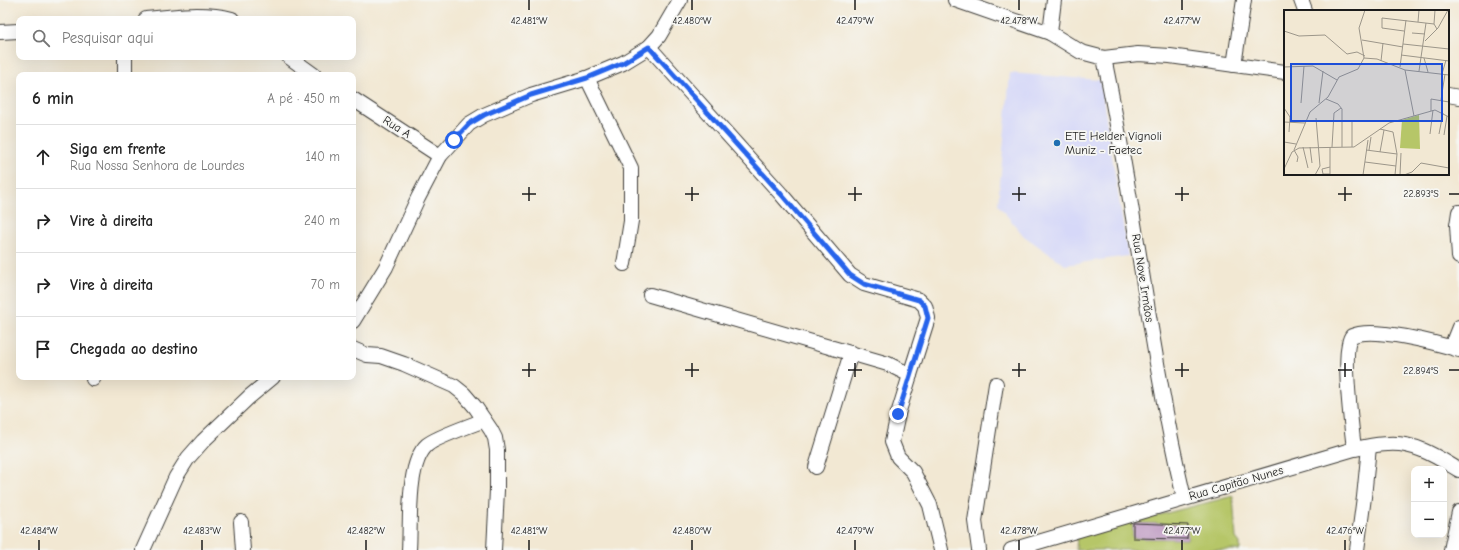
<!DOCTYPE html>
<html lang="pt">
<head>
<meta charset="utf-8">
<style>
  :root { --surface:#fff; --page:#f6f6f6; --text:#222; --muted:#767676; --line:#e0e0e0 }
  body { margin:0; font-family:"Comic Neue",sans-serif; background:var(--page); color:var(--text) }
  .controls { position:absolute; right:12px; bottom:12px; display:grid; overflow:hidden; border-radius:8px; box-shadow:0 4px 16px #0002 }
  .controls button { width:36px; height:36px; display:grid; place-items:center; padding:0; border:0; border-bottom:1px solid var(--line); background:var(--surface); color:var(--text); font:20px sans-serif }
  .stop { position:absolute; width:12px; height:12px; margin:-9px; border:3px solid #2563eb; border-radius:50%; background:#fff }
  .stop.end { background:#2563eb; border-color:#fff; box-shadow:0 1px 4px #0008 }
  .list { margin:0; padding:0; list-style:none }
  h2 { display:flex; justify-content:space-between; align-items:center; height:52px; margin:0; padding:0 16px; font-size:17px }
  h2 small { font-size:13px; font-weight:400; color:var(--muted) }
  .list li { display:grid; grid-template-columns:26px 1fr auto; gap:12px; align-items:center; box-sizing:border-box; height:64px; padding:0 16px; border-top:1px solid var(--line) }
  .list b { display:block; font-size:15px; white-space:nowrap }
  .list p { margin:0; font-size:13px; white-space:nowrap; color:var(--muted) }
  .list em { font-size:13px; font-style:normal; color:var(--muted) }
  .icon { flex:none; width:22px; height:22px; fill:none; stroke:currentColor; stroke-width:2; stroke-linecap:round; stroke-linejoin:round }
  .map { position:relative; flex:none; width:1459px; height:550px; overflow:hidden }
  .search { position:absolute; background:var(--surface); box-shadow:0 4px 16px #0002; left:16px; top:16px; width:340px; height:44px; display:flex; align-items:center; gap:10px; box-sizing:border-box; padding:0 14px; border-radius:8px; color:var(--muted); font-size:15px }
  .panel { position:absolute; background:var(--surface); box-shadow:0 4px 16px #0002; left:16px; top:72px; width:340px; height:308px; border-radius:8px }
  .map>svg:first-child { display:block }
  .built { fill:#d6d8f8 }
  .park { fill:#b6c668; stroke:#697142; fill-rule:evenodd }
  .building { fill:#c19fc5 }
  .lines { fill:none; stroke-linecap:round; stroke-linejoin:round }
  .minor-casing { stroke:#3c3b37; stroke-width:16 }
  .minor { stroke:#fff; stroke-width:14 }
  .route { stroke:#2563eb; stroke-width:5 }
  .ticks { fill:none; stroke:#1c1c1c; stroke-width:1.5 }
  .poi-dot { fill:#1f6fb2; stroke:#f6f6f2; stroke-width:1.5 }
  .labels { text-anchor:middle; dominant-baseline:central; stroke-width:3.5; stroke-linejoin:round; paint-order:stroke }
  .street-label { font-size:12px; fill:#1c1c1c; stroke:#f6f6f2 }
  .poi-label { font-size:12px; fill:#1c1c1c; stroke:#f6f6f2; text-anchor:start }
  .inset-road { fill:none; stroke:#9c968a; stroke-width:1 }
  .view { fill:#1d4ed8; fill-opacity:0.15; stroke:#1d4ed8; stroke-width:2 }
  .inset-edge { fill:none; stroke:#1c1c1c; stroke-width:2 }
  .ticks-label { font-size:10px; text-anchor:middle; fill:#1c1c1c; stroke:#f6f6f2; stroke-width:3.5; stroke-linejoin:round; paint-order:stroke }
</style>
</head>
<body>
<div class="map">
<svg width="1459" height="550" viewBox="0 0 1459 550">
  <rect width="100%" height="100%" fill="#f6f6f2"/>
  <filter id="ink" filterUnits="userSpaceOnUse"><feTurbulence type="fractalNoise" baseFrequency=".025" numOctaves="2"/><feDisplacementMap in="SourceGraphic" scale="8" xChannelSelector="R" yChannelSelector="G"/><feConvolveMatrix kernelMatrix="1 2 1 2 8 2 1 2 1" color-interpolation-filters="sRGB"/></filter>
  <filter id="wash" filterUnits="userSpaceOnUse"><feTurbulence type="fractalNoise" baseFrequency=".012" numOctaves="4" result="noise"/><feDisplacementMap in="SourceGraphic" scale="16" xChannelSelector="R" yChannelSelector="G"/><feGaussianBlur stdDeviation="0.9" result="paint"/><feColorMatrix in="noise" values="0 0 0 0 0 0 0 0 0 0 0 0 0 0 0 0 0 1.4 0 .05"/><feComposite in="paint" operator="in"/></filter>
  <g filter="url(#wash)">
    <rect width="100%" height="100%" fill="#f2e8d3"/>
    <path class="built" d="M1010,73L1100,80L1128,256L1065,265L1024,236L998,205Z"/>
    <path class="park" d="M1233,496L1236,538L1240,543V550H1076L1077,536ZM1133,523L1187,525V539L1133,538Z"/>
    <g id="blocks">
      <path class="building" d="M1133,523L1188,525L1187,539L1133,538Z"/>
    </g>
  </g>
  <g filter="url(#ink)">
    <use href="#blocks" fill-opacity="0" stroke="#3c3b37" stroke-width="1"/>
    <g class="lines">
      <g class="minor-casing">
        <g id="minor">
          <path d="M955,0L1050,33L1081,52L1104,58L1138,54L1170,56L1285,72"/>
          <path d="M1301,0L1305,11"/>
          <path d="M146,19C174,16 204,12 232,19"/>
          <path d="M0,32L19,31"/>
          <path d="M1050,33L1054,0"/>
          <path d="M649,47L781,194L850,275L864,284L919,300L925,306L928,318L910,375"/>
          <path d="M289,57L314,75"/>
          <path d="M1104,58C1135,204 1150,353 1184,498"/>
          <path d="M1234,65L1244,0"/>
          <path d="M125,75V57"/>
          <path d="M587,78L631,168V221L624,264"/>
          <path d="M1448,95L1459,97"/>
          <path d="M353,99L440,156"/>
          <path d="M1459,212L1457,225L1459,257"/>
          <path d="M650,295L888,364L910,375L898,414L892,442L898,457L913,472L930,505L941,550"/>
          <path d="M353,321L386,267L418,198L440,156L469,124L484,115L531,95L587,78L623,63L649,47L659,36L680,0"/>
          <path d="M1451,347L1459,327"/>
          <path d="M353,349L367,355L381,356L404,364L454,386L464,394L476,408L491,430L495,438L497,450V490L494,550"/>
          <path d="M93,379L94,377"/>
          <path d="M1354,449C1352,430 1341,347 1352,336C1372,326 1437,343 1459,350"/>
          <path d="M816,467L851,353"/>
          <path d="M241,522L243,550"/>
          <path d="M143,550L176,477L188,458L203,441L249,397L273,377"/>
          <path d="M409,550C411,523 406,464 427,445C436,437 470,426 484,420"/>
          <path d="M979,550L975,521L996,384"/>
          <path d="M1011,550L1354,449C1366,447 1377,444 1388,444C1415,442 1437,457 1459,470"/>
          <path d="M1357,550L1364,497L1369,447"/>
          <path d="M1451,550L1459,512"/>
        </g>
      </g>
      <use href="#minor" class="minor"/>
    </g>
  </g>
  <g class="lines" filter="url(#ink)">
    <path class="route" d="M454,140L469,124L484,115L531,95L587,78L623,63L649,47L781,194L850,275L864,284L919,300L925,306L928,318L898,414"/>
  </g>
  <path class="ticks" d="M529,0V10M692,0V10M855,0V10M1019,0V10M1182,0V10M529,187V201M692,187V201M855,187V201M1019,187V201M1182,187V201M1345,187V201M522,194H536M685,194H699M848,194H862M1012,194H1026M1175,194H1189M1338,194H1352M1449,194H1459M529,363V377M692,363V377M855,363V377M1019,363V377M1182,363V377M1345,363V377M522,370H536M685,370H699M848,370H862M1012,370H1026M1175,370H1189M1338,370H1352M1449,370H1459M39,540V550M202,540V550M366,540V550M529,540V550M692,540V550M855,540V550M1019,540V550M1182,540V550M1345,540V550"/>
  <circle class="poi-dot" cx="1057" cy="143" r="4"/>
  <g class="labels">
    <g class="street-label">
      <text transform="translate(397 127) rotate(33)">Rua A</text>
      <text transform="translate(1143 278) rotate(81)">Rua Nove Irmãos</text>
      <text transform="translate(1236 483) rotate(-16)">Rua Capitão Nunes</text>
    </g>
    <g class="poi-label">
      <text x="1065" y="136">ETE Helder Vignoli<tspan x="1065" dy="14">Muniz - Faetec</tspan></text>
    </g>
  </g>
  <g transform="translate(1284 10)">
    <rect width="165" height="165" fill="#f2e8d3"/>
    <path d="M135,105L136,139L116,138L118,110Z" fill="#b6c668"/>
    <path class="inset-road" d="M151,0L150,14L153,19M134,12L135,0M0,21L15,26L41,25L63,44L73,42L81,46M120,21L98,18V8L150,14M128,23L141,24M78,30L119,37M141,31L154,18L164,0M119,34L165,39M117,45L165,51M80,48L93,49L121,60L165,65M140,48L144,62M97,51L99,33M0,57L29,56L53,70M116,57L122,10M121,60L130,106M135,61L142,13M158,64L162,50M42,89L54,94L58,99V137M157,90L161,64M17,93L20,56M35,93L39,61M0,98L6,107L5,122M147,101V89L165,92M0,112L21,113M96,119L109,122L113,144L111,165M146,124L149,100M155,124L159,103M160,125L163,106M0,132L12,134M19,137L24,158M26,137L28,153M46,137V165M48,137L50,103L57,98M68,137V112M82,140L113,144M85,140L87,127M96,142L100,120M13,152L14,147L10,140L26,102L44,87L55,67L74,59L80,48L75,18L81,0M81,152L112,156M0,159L8,142L15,138L70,137L105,113L151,100L165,107M46,164H39L38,159L46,157M31,165L36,156L32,108M79,165L84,130M116,165L117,143M120,165L128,162L137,153L165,158"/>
    <path class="view" d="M7,54H158V111H7Z"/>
    <rect width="165" height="165" class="inset-edge"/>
  </g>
  <g class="ticks-label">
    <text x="529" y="24">42.481°W</text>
    <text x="692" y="24">42.480°W</text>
    <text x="855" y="24">42.479°W</text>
    <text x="1019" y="24">42.478°W</text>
    <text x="1182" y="24">42.477°W</text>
    <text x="1421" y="197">22.893°S</text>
    <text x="1421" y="374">22.894°S</text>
    <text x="39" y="534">42.484°W</text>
    <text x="202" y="534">42.483°W</text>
    <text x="366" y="534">42.482°W</text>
    <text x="529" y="534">42.481°W</text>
    <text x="692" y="534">42.480°W</text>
    <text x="855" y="534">42.479°W</text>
    <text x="1019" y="534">42.478°W</text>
    <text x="1182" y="534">42.477°W</text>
    <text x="1345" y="534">42.476°W</text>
  </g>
</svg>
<div class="controls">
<button>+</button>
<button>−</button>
</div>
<div class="stop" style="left:454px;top:140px"></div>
<div class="stop end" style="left:898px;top:414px"></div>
<div class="search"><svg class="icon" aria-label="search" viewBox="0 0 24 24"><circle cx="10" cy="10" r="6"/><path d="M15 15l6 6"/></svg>Pesquisar aqui</div>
<section class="panel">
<h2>6 min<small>A pé · 450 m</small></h2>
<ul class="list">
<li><svg class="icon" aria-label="ahead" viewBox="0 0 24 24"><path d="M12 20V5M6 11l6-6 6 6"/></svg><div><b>Siga em frente</b><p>Rua Nossa Senhora de Lourdes</p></div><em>140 m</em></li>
<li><svg class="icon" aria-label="right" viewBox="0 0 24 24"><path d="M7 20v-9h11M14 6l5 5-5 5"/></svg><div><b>Vire à direita</b></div><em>240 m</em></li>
<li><svg class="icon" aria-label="right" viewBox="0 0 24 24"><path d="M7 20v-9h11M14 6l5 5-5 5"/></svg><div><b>Vire à direita</b></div><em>70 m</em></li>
<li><svg class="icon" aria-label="arrive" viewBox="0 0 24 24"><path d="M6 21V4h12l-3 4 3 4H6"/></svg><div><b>Chegada ao destino</b></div></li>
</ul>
</section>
</div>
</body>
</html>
